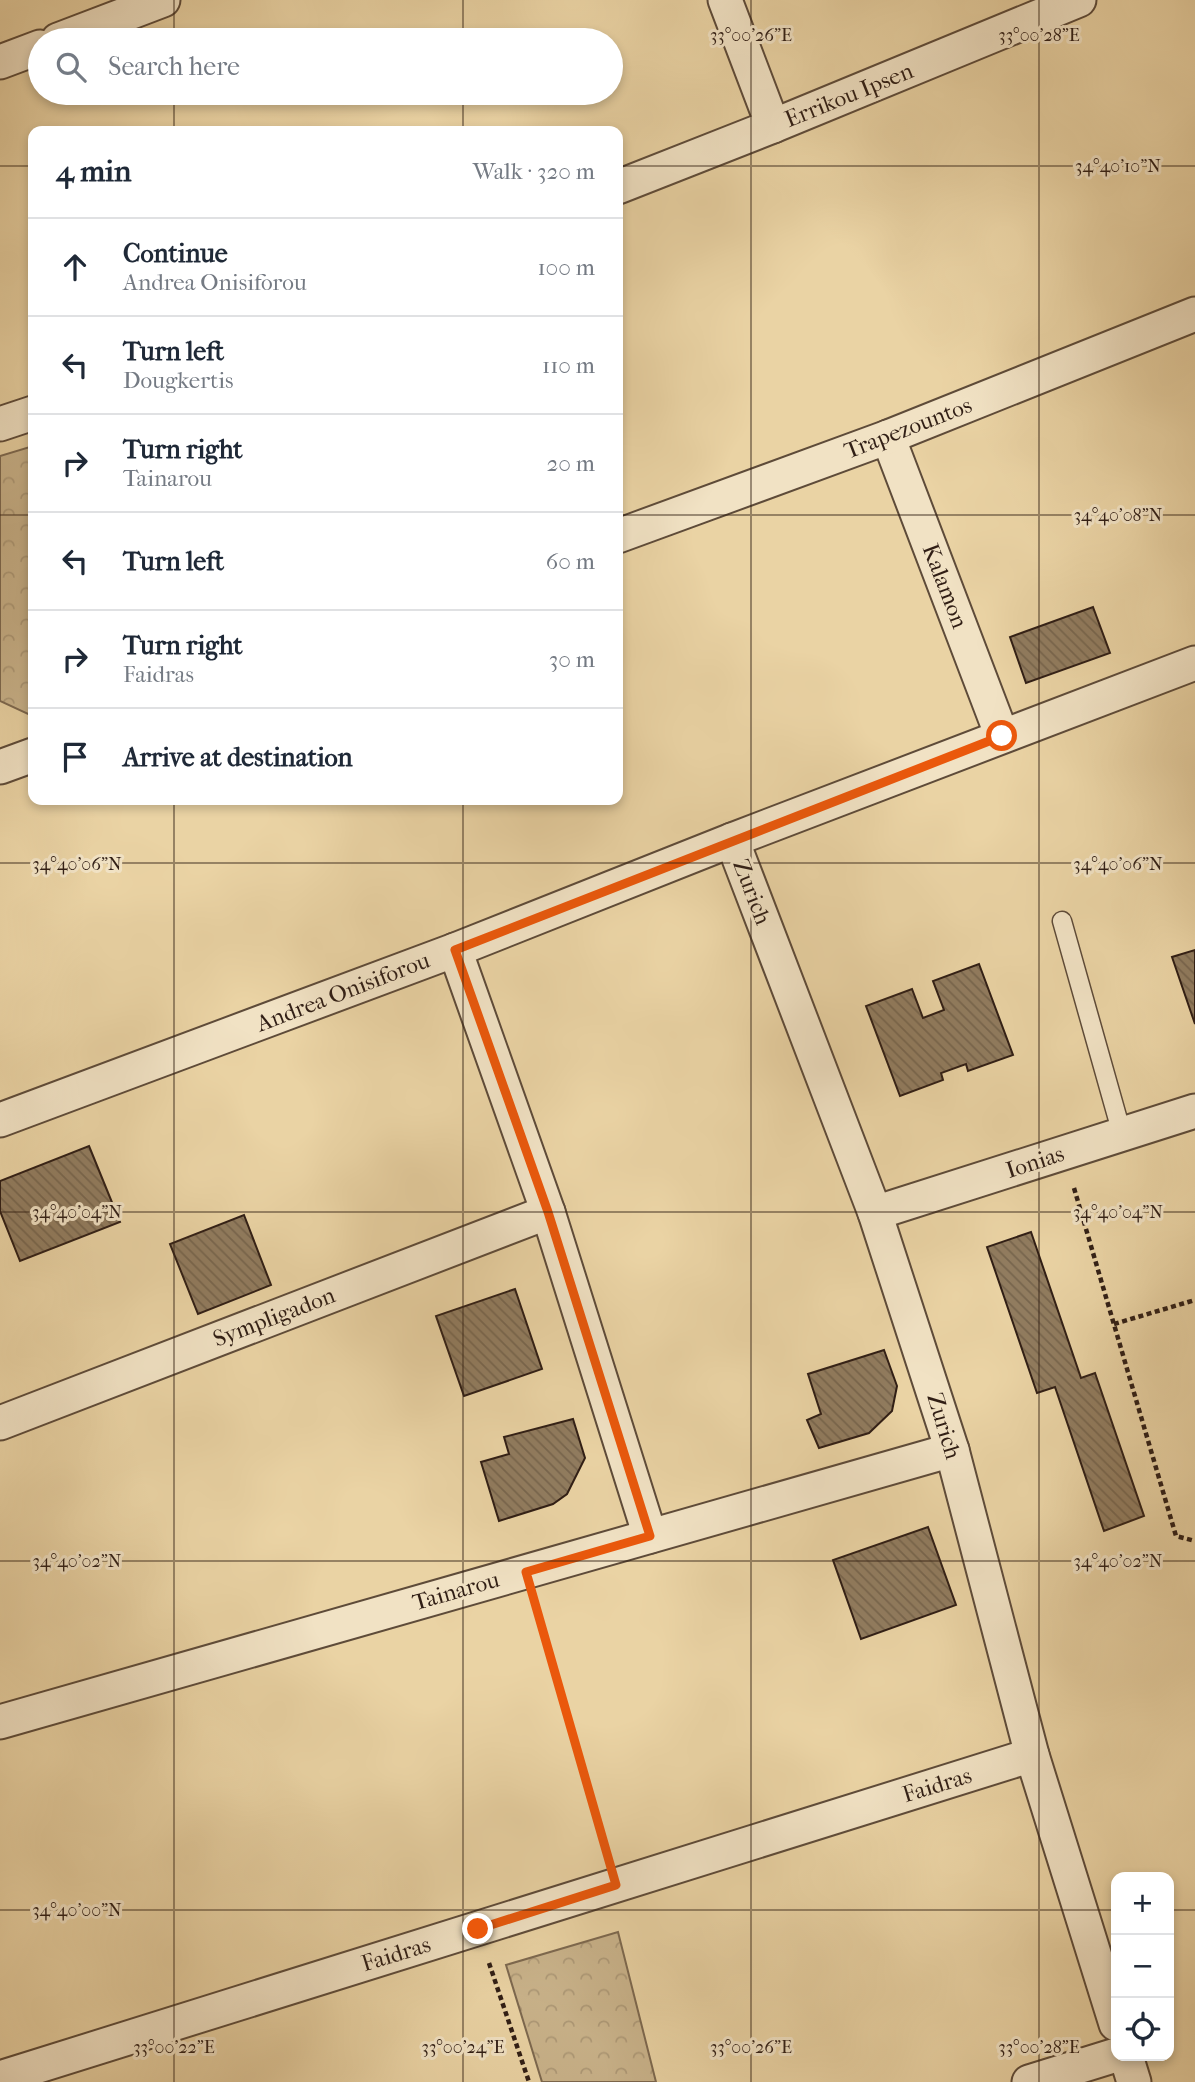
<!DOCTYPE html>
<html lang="en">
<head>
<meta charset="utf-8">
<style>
  :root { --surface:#fff; --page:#f6f6f7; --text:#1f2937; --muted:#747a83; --line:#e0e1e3 }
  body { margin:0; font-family:"IM FELL French Canon",serif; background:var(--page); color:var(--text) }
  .controls { position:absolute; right:21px; bottom:21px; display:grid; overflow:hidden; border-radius:14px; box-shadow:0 4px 10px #0003 }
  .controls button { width:63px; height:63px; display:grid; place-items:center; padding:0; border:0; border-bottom:2px solid var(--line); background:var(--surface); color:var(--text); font:35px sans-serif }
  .stop { position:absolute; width:21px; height:21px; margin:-16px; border:5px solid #ea580c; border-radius:50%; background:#fff }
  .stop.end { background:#ea580c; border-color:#fff; box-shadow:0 2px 7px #0008 }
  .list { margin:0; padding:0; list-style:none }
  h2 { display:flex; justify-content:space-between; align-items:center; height:91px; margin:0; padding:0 28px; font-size:30px }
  h2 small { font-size:23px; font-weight:400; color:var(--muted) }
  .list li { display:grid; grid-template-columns:46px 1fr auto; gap:21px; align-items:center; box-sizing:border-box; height:98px; padding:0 28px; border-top:2px solid var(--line) }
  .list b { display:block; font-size:26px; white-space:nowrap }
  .list p { margin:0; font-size:23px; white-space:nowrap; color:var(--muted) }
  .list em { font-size:23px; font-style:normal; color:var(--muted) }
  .icon { flex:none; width:38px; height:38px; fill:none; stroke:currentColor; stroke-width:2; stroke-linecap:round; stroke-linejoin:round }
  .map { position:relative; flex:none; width:1195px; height:2082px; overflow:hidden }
  .search { position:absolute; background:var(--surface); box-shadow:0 4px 10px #0003; left:28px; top:28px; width:595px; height:77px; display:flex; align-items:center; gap:18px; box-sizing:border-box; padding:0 24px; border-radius:38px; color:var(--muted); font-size:26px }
  .panel { position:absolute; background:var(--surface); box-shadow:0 4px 10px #0003; left:28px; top:126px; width:595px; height:679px; border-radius:14px }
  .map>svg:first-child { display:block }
  .park { fill:url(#park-crowns); stroke:#7d6950; stroke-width:2 }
  .building { fill:url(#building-back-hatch); stroke:#301e15; stroke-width:2 }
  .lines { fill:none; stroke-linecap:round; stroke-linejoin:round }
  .lane-casing { stroke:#5e4b39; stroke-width:21 }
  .street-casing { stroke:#5e4b39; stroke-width:37 }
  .path { stroke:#301e15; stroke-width:4.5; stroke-dasharray:5 3.5; stroke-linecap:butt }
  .lane { stroke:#f1e2c4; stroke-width:18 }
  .street { stroke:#f1e2c4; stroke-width:33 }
  .route { stroke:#ea580c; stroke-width:9 }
  .ticks { fill:none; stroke:#301e15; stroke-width:2; stroke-opacity:0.45 }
  .labels { text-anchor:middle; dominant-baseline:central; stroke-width:6; stroke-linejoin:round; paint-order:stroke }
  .street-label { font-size:23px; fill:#301e15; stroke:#f1e2c4 }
  .ticks-label { font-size:18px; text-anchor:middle; fill:#301e15; stroke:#f1e2c4; stroke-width:6; stroke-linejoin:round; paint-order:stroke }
</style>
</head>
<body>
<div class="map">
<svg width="1195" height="2082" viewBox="0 0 1195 2082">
  <defs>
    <pattern id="park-crowns" width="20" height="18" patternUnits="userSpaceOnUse" patternTransform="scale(1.75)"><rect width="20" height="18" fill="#cab48c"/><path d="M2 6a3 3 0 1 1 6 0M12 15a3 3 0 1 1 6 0" fill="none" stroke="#ae9a78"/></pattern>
    <pattern id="building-back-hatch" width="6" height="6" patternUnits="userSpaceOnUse" patternTransform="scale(1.75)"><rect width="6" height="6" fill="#917c5f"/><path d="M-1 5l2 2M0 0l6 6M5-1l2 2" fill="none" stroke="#77654d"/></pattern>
  </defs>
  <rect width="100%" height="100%" fill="#ead3a4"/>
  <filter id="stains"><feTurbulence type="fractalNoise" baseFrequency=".00286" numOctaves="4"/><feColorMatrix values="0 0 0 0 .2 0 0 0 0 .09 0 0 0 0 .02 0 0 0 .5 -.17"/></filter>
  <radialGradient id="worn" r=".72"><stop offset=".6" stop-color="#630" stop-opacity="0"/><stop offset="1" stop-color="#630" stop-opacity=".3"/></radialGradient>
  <g class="park">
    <path d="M33,446V712L28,714L0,701V456Z"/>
    <path d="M618,1932L656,2082H542L506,1965Z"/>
  </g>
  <g class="building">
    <path d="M1093,607L1110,653L1026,683L1010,637Z"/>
    <path d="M1195,950V1024L1172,957Z"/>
    <path d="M979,964L1013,1055L968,1071L966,1064L941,1073L943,1080L900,1096L866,1006L912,989L923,1018L944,1010L933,981Z"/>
    <path d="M89,1146L120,1222L20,1261L0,1211V1181Z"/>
    <path d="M244,1215L271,1285L198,1314L170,1244Z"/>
    <path d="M1031,1232L1081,1378L1095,1373L1144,1516L1104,1531L1055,1387L1037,1393L987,1247Z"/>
    <path d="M515,1289L542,1369L464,1396L436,1316Z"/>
    <path d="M884,1350L897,1386L892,1411L869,1433L819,1448L807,1420L821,1414L808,1374Z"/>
    <path d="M573,1419L585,1458L567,1494L553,1504L499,1521L481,1462L509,1454L504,1437Z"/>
    <path d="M928,1527L956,1605L861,1639L833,1560Z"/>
  </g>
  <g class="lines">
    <g class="lane-casing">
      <path id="lane" d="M1062,921L1122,1134"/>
    </g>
    <g class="street-casing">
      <g id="street">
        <path d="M725,0L773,126"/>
        <path d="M58,40L163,0"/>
        <path d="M0,62L40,47"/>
        <path d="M618,187L773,126L1079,0"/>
        <path d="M0,424L33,413"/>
        <path d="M888,437L1002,736"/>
        <path d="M618,536L888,437L1195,314"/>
        <path d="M0,767L33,755"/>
        <path d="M732,840L875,1213L952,1450L1032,1755L1116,2024"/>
        <path d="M455,950L548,1212L650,1536"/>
        <path d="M0,1120L455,950L732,840L1195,663"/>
        <path d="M875,1213L1195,1111"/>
        <path d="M0,1423L548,1212"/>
        <path d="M0,1722L952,1450"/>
        <path d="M1126,2056L1134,2082"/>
        <path d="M0,2078L1032,1755"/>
        <path d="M1029,2082L1116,2055"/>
      </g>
    </g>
    <g class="path">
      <path d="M1074,1188L1176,1536L1195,1541"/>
      <path d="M1114,1324L1195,1300"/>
      <path d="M535,1604L606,1851"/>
      <path d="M489,1963L529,2082"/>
    </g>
    <use href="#lane" class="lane"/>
    <use href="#street" class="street"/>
  </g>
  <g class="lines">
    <path class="route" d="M478,1929L616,1885L526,1572L650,1536L548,1212L455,950L1002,736"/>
  </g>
  <path class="ticks" d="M174,0V40M463,0V40M751,0V2082M1039,0V2082M174,93V131M463,93V131M0,166H33M618,166H1195M0,515H33M618,515H1195M174,800V2082M463,800V2082M0,863H1195M0,1212H1195M0,1561H1195M0,1910H1116M1169,1910H1195"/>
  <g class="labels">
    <g class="street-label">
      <text transform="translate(849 95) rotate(-22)">Errikou Ipsen</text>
      <text transform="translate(908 428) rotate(-21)">Trapezountos</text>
      <text transform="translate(945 586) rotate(69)">Kalamon</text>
      <text transform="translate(752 892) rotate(69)">Zurich</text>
      <text transform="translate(343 992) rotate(-21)">Andrea Onisiforou</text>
      <text transform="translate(1035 1162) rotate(-18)">Ionias</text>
      <text transform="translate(274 1317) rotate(-21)">Sympligadon</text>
      <text transform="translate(944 1426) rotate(73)">Zurich</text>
      <text transform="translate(456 1591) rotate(-16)">Tainarou</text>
      <text transform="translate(937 1785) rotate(-17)">Faidras</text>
      <text transform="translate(396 1954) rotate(-17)">Faidras</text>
    </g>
  </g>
  <g class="ticks-label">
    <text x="751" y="41">33°00'26"E</text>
    <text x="1039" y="41">33°00'28"E</text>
    <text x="1118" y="172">34°40'10"N</text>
    <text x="1118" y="521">34°40'08"N</text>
    <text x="77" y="870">34°40'06"N</text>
    <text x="1118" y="870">34°40'06"N</text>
    <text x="77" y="1218">34°40'04"N</text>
    <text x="1118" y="1218">34°40'04"N</text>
    <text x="77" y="1567">34°40'02"N</text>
    <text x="1118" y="1567">34°40'02"N</text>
    <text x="77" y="1916">34°40'00"N</text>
    <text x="174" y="2053">33°00'22"E</text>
    <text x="463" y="2053">33°00'24"E</text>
    <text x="751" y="2053">33°00'26"E</text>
    <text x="1039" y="2053">33°00'28"E</text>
  </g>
  <rect width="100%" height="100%" filter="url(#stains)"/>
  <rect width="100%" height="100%" fill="url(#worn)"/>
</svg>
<div class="controls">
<button>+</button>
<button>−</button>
<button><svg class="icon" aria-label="locate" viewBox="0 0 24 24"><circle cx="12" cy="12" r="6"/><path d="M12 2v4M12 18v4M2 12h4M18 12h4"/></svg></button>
</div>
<div class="stop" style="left:1002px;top:736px"></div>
<div class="stop end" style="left:478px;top:1929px"></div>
<div class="search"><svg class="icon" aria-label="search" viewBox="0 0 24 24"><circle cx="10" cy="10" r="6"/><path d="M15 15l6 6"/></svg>Search here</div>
<section class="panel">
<h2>4 min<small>Walk · 320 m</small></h2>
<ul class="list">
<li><svg class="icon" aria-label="ahead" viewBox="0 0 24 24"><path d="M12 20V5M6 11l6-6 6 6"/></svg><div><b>Continue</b><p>Andrea Onisiforou</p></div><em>100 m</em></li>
<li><svg class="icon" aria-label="left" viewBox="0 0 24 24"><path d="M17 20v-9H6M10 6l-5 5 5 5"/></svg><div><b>Turn left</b><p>Dougkertis</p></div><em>110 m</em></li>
<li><svg class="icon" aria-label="right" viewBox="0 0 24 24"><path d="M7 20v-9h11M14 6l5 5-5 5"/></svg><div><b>Turn right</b><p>Tainarou</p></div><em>20 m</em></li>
<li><svg class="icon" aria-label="left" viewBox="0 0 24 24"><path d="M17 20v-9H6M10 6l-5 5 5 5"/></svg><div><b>Turn left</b></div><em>60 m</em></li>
<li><svg class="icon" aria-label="right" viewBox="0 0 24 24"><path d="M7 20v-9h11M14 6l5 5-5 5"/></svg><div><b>Turn right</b><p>Faidras</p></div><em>30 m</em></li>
<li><svg class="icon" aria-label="arrive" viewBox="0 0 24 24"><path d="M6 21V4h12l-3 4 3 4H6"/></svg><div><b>Arrive at destination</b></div></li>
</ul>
</section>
</div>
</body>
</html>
